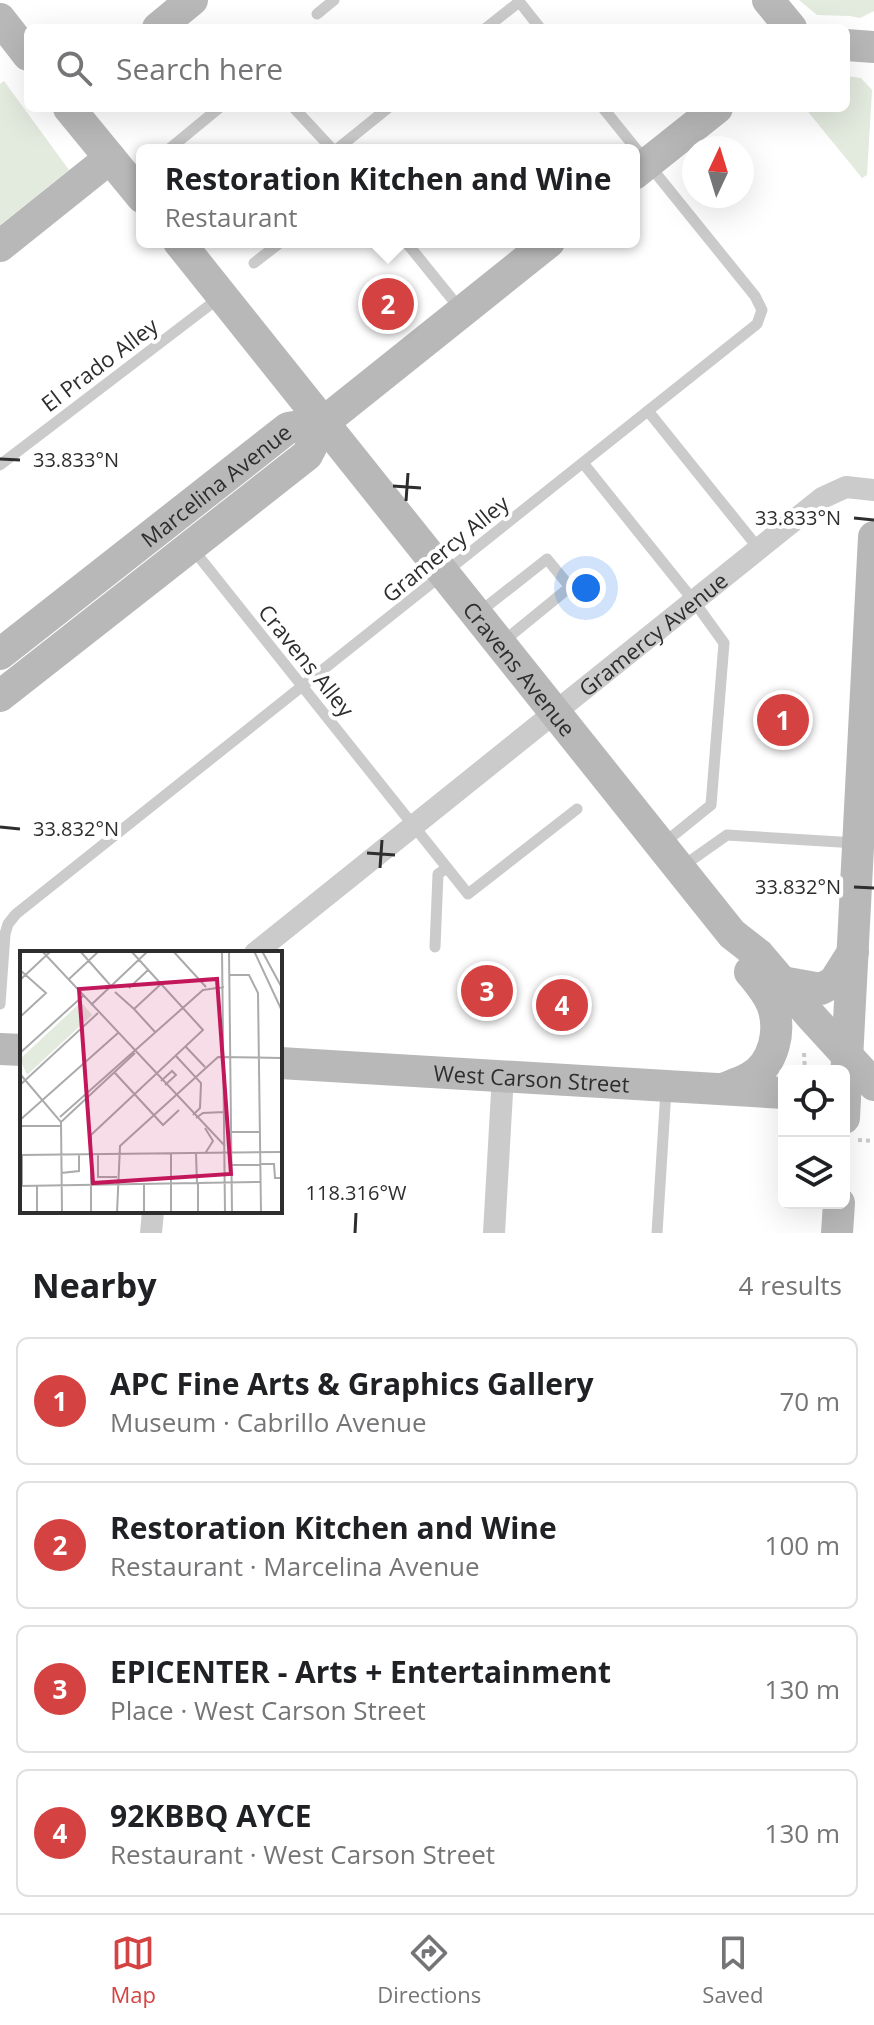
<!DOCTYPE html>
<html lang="en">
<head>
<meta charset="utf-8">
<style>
  :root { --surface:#fff; --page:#f2f2f2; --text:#202124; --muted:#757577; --line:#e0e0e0; --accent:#d44242 }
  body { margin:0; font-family:"Open Sans",sans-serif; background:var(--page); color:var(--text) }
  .controls { position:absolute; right:24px; bottom:24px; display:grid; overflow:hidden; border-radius:12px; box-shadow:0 8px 32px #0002 }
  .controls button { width:72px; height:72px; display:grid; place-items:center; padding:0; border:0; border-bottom:2px solid var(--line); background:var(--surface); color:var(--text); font:40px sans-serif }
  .compass { position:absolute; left:682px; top:136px; width:72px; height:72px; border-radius:50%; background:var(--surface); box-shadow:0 8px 32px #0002; rotate:4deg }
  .you { position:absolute; left:586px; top:588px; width:28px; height:28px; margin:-20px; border:6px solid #fff; border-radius:50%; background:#1a73e8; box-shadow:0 0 0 12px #1a73e833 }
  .badge { display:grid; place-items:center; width:52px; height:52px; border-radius:50%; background:var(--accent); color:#fff; font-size:26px; font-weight:700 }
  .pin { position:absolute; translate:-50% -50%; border:4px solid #fff; box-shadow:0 2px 8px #0006 }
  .popup { position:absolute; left:136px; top:144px; width:504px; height:104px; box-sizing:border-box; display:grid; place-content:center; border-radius:12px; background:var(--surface); filter:drop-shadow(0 2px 6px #0005); font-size:26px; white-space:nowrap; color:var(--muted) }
  .popup b { font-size:30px; color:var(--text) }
  .popup::after { content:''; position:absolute; left:50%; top:100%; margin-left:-16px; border:16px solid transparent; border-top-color:var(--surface) }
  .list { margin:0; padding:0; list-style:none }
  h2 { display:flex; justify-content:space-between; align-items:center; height:104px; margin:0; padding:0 32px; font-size:34px }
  h2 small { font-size:26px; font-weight:400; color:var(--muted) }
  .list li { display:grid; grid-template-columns:52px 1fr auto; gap:24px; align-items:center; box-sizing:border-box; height:128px; margin:0 16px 16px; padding:0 16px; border:2px solid var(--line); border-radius:12px }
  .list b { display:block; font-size:30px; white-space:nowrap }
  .list p { margin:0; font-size:26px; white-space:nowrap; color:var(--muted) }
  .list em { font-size:26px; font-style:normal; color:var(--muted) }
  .icon { flex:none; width:44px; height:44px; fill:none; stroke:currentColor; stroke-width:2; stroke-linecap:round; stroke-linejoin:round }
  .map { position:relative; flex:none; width:874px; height:1233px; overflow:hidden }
  .search { position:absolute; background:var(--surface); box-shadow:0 8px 32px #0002; left:24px; right:24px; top:24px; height:88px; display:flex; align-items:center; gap:20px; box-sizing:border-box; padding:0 28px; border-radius:12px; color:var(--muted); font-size:30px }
  .sheet { height:680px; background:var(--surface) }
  nav { display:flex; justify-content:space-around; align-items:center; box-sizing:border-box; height:112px; border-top:2px solid var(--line); background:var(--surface); font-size:22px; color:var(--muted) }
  nav a { display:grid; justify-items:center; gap:4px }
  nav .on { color:var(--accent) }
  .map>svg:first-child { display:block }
  .green { fill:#e3eade }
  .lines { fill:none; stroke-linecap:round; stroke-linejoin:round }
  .path { stroke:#cbcbcb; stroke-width:4; stroke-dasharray:4 4; stroke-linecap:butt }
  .lane { stroke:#cbcbcb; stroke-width:11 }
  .street { stroke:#cbcbcb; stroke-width:22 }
  .secondary { stroke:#b8b8b8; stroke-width:32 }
  .ticks { fill:none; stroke:#2e2e2e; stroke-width:3 }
  .labels { text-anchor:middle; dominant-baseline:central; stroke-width:8; stroke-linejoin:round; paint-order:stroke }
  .street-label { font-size:22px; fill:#2e2e2e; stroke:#fff }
  .inset-road { fill:none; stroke:#ababab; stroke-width:2 }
  .view { fill:#c2185b; fill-opacity:0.15; stroke:#c2185b; stroke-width:4 }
  .inset-edge { fill:none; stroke:#2e2e2e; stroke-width:4 }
  .ticks-label { font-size:20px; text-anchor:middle; fill:#2e2e2e; stroke:#fff; stroke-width:8; stroke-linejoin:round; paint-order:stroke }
</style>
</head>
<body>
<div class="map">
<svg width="874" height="1233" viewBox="0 0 874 1233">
  <rect width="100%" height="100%" fill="#fff"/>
  <g class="green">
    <path d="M799,0H874V11L860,18L850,16L817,15Z"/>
    <path d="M846,76L861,78L872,90L867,175L862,178L805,108H846Z"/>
    <path d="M4,81L69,170L0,225V84Z"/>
  </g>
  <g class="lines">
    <g class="path">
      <path d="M804,1053L805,1071"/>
      <path d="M858,1140L874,1141"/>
    </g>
    <g class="lane">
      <path d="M518,0L540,28"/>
      <path d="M317,14L334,0"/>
      <path d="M486,28L519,2"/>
      <path d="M294,108L333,150"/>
      <path d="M168,150L219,108"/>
      <path d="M336,150L388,108"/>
      <path d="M406,242L461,310"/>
      <path d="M254,263L281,242"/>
      <path d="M648,411L759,549"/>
      <path d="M583,463L693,600L724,643L711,805L664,843"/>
      <path d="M0,465L219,298"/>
      <path d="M192,548L468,894L577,809"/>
      <path d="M477,614L547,559L570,587L504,641"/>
      <path d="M683,866L727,835L856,843"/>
      <path d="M435,947L438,874L447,868"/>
      <path d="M0,1004L5,934L8,924L16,914L757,324L762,310L755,296L603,108"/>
      <path d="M657,1233L666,1090"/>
    </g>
    <g class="street">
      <path id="s1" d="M255,953L822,498L846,487L874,490"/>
      <path d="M151,1233L153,1211"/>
      <path d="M494,1233L503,1075"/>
    </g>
    <g class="secondary">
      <path d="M768,0L791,28"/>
      <path d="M0,19L28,55"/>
      <path d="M158,28L192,0"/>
      <path d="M846,45L874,47"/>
      <path d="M69,108L142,197"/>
      <path d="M634,174L717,108"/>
      <path id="s2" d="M179,242L732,934L759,955L810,1015L874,1085"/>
      <path d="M0,246L110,158"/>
      <path id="s3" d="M0,654L288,428L324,422L549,242"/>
      <path d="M0,696L307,455L324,422"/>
      <path d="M782,982L821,989L834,982L853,952"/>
      <path d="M0,1049L22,1050"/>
      <path id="s4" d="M280,1063L784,1093"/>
      <path d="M725,1088C733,1085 742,1082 749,1078C774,1065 782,1030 772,1004C767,992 759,983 750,972"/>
      <path d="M844,1118L874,537"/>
      <path d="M837,1233L839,1203"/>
    </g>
  </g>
  <path class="ticks" d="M0,459L20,460M393,486L421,488M406,501L408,473M854,518L874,520M0,827L20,829M367,853L395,855M380,868L382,840M854,887L874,888M355,1233L356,1213"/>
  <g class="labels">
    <g class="street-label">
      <text transform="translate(99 364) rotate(-37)">El Prado Alley</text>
      <text stroke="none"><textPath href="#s3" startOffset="274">Marcelina Avenue</textPath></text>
      <text transform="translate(445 548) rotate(-39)">Gramercy Alley</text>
      <text stroke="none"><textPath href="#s1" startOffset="510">Gramercy Avenue</textPath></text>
      <text transform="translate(307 660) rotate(51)">Cravens Alley</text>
      <text stroke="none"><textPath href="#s2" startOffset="546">Cravens Avenue</textPath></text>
      <text stroke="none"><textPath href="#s4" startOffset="252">West Carson Street</textPath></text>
    </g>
  </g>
  <g transform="translate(20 951)">
    <rect width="262" height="262" fill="#fff"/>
    <path d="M61,51L72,64L7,124L0,108Z" fill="#e3eade"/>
    <path class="inset-road" d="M22,0L205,195M60,0L91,35M153,0L186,36M202,0L205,262M209,0L212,262M234,0L262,60M242,0L262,37M0,19L26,42L0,66M210,24H229L238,42L241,262M0,29L31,0M48,29L79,0M109,37L128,19M95,41L114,58M71,54L128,0M136,82L114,58L141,33M166,96L185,116M0,102L63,45M156,105L181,132L180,157L173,164M95,122L143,174L159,159M0,123L41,171L42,262M141,130L152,120L156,124L145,134M0,134L78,62M40,166L183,39L204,36M176,167L183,162L204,161M0,169L98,82M41,171L115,102M0,175H41M185,177L193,190L186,201M211,181H240M151,202V262M176,202L177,233M78,203V226H97M0,204L262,201M2,204V235M241,213H254L255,227H262M211,214H240M41,222L59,220V204M124,233V262M178,233V262M17,234V262M0,235L241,231M71,262V184L183,79L111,0M97,262L100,195L198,106L262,107"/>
    <path class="view" d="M197,28L211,223L73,232L59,38Z"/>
    <rect width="262" height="262" class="inset-edge"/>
  </g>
  <g class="ticks-label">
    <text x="76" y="467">33.833°N</text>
    <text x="798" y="525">33.833°N</text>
    <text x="76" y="836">33.832°N</text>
    <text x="798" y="894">33.832°N</text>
    <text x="356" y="1200">118.316°W</text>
  </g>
</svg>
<div class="controls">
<button><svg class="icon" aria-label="locate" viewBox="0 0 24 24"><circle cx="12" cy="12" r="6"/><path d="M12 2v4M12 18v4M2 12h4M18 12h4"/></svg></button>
<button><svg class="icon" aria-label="layers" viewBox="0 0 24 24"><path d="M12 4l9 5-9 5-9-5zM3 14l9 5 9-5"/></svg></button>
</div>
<svg class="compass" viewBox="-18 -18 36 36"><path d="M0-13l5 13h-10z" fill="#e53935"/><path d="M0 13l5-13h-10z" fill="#757577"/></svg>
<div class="you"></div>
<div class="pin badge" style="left:783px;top:720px">1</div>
<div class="pin badge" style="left:388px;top:304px">2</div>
<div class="popup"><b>Restoration Kitchen and Wine</b>Restaurant</div>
<div class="pin badge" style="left:487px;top:991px">3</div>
<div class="pin badge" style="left:562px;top:1005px">4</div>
<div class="search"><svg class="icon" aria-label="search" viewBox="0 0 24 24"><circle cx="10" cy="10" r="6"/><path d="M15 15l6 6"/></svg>Search here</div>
</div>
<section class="sheet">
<h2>Nearby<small>4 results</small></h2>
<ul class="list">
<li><span class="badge">1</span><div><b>APC Fine Arts &amp; Graphics Gallery</b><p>Museum · Cabrillo Avenue</p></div><em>70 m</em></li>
<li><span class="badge">2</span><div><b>Restoration Kitchen and Wine</b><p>Restaurant · Marcelina Avenue</p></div><em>100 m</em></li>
<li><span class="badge">3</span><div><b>EPICENTER - Arts + Entertainment</b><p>Place · West Carson Street</p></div><em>130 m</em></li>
<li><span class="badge">4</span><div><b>92KBBQ AYCE</b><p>Restaurant · West Carson Street</p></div><em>130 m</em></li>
</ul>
</section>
<nav>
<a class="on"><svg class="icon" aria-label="map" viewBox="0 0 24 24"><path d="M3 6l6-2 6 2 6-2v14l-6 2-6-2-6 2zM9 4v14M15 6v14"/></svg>Map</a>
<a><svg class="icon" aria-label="directions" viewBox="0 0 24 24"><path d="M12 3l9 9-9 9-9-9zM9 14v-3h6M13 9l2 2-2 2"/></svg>Directions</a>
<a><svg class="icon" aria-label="saved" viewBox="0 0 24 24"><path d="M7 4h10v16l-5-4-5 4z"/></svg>Saved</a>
</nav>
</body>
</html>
